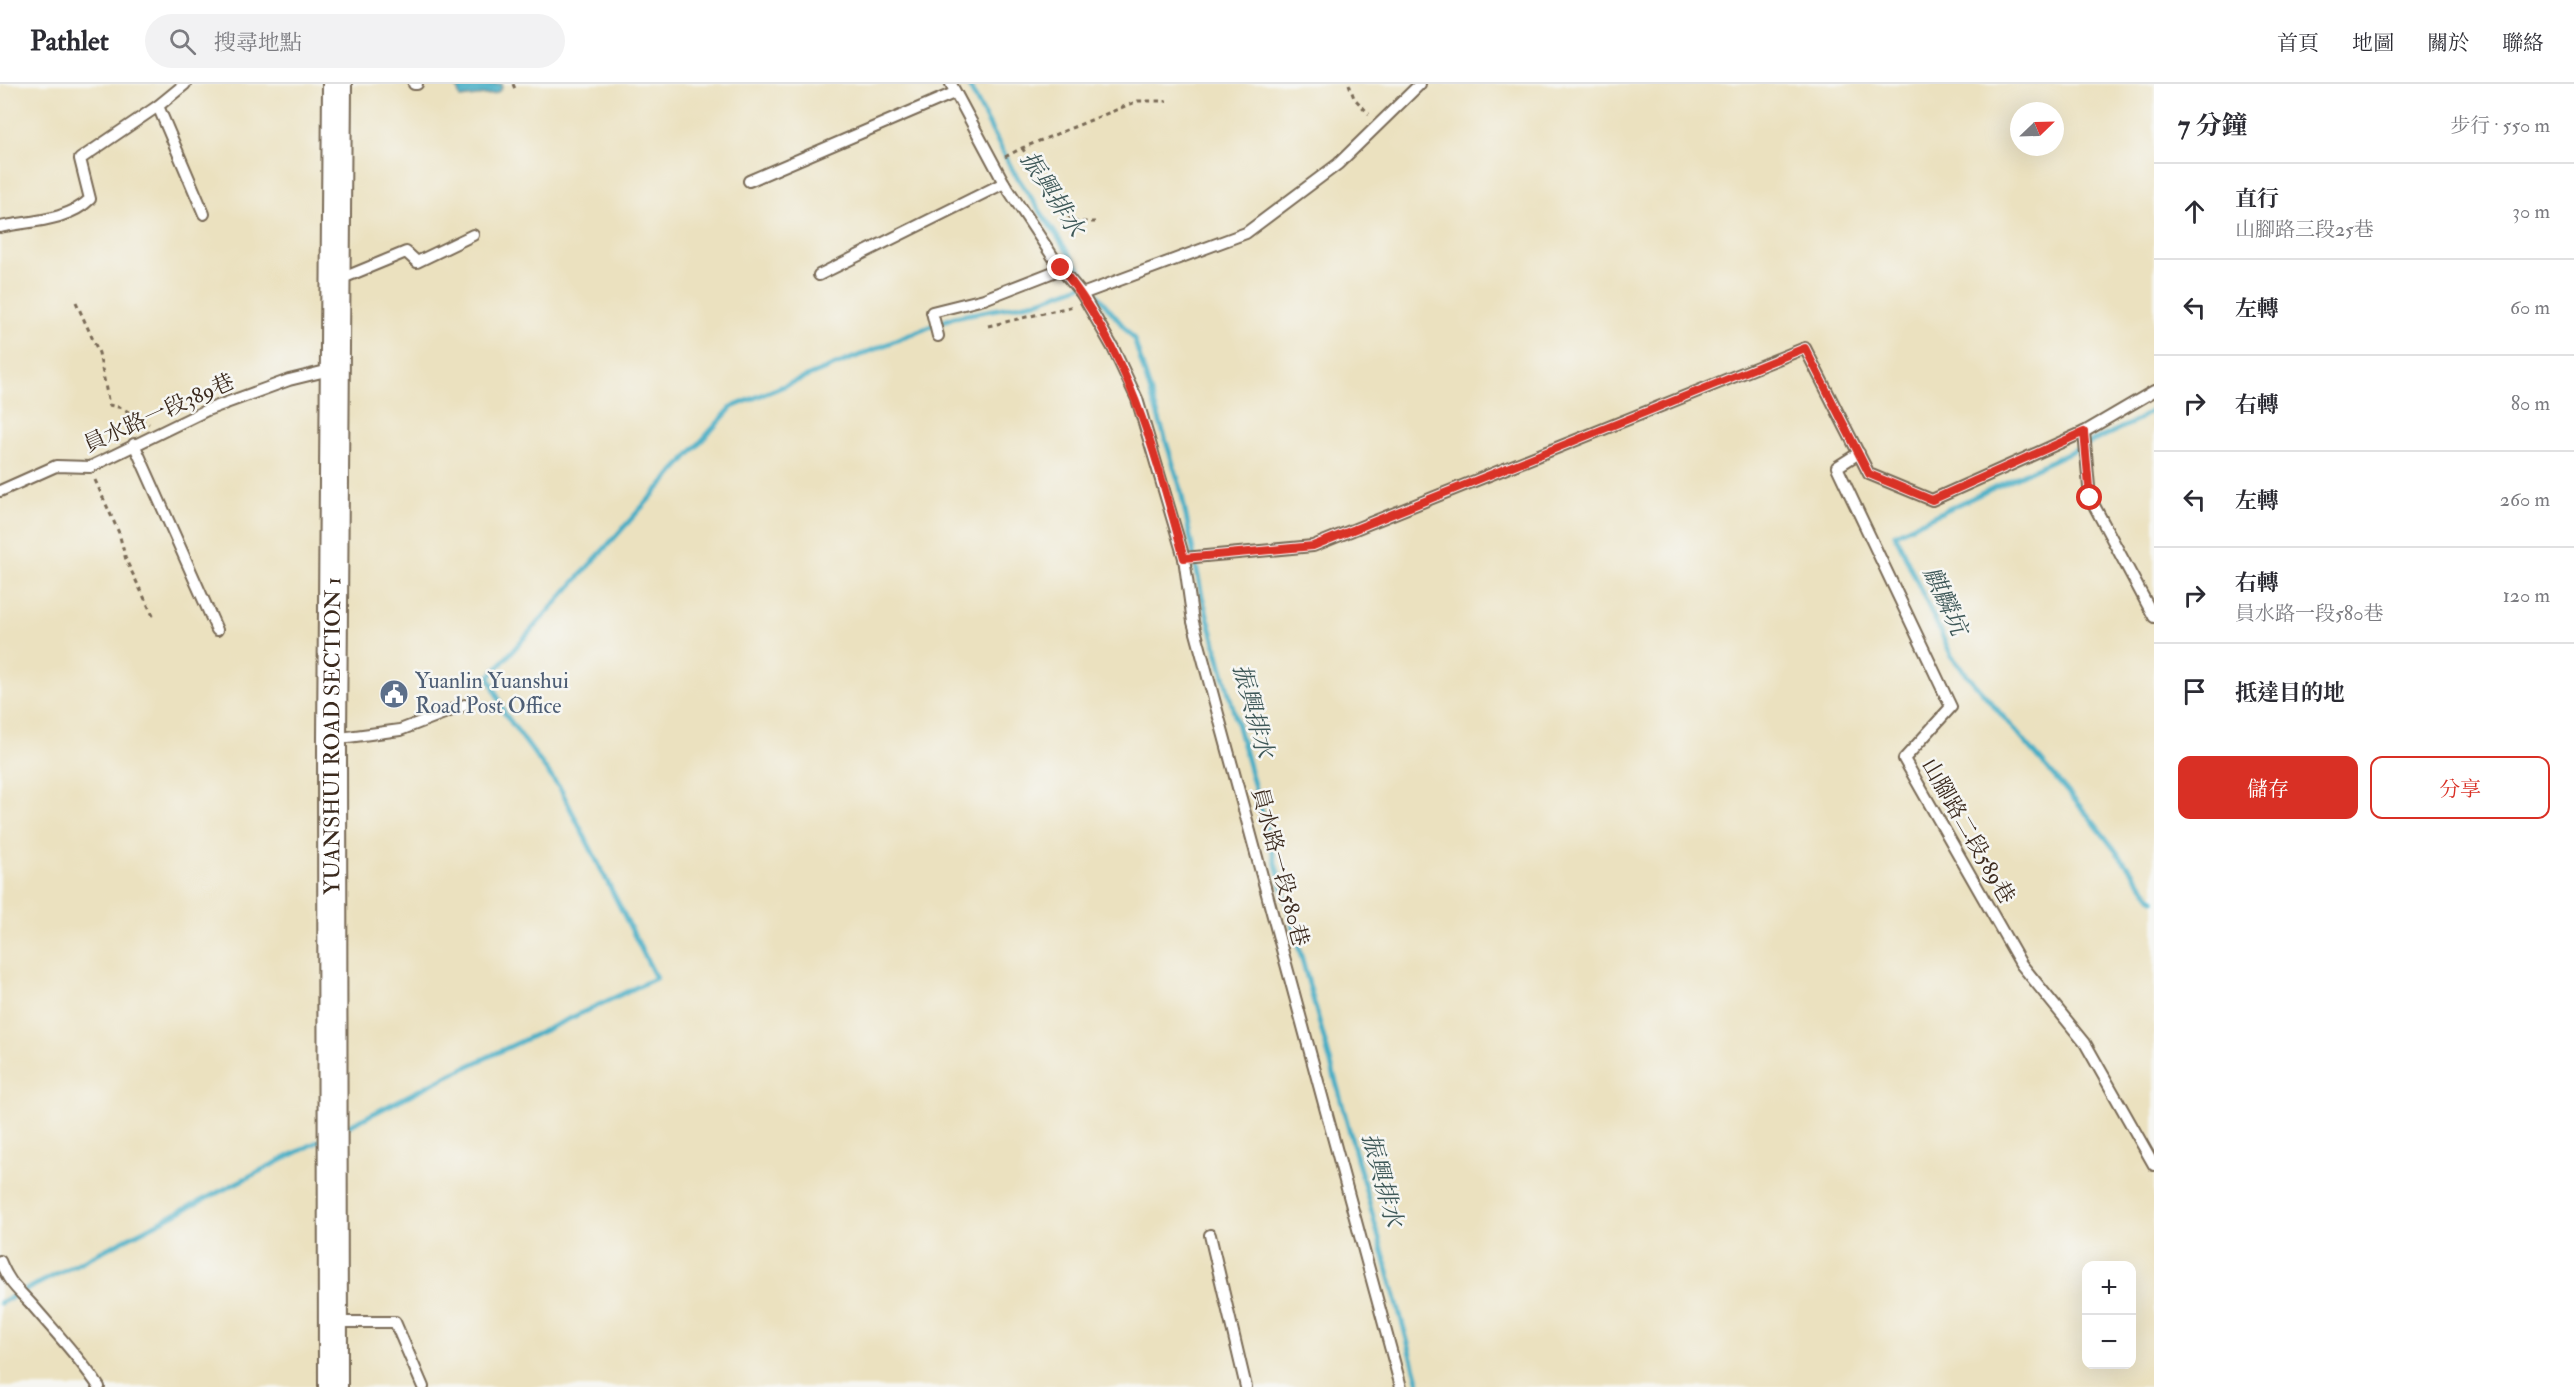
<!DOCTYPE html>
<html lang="zh-TW">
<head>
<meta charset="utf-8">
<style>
  :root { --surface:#fff; --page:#f2f2f3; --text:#2b2b33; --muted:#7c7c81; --line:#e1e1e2; --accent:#d93025 }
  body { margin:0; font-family:"IM FELL Double Pica","Noto Serif TC",serif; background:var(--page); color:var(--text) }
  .controls { position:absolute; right:18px; bottom:18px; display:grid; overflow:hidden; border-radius:12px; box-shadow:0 6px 24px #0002 }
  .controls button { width:54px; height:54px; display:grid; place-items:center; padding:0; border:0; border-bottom:2px solid var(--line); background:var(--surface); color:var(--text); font:30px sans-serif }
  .compass { position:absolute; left:2010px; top:18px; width:54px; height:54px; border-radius:50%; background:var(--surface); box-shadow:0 6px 24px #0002; rotate:67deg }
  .stop { position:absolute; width:18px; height:18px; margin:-14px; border:4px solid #d93025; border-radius:50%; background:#fff }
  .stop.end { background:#d93025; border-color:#fff; box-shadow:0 2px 6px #0008 }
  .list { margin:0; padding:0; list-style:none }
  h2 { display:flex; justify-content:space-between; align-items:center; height:78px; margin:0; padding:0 24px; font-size:26px }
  h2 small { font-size:20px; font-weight:400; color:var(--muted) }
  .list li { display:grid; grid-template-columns:39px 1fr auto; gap:18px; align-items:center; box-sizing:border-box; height:96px; padding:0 24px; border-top:2px solid var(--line) }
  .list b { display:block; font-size:22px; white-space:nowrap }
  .list p { margin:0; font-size:20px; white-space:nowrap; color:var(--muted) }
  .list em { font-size:20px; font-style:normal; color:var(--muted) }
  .actions { display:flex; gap:12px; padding:18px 24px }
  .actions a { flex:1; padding:14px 0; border:2px solid var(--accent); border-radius:12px; text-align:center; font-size:21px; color:var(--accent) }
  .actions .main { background:var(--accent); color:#fff }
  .icon { flex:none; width:33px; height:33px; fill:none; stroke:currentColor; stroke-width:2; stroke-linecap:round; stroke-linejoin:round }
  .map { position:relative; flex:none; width:2154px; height:1303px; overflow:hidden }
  header { display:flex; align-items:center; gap:36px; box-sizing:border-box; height:84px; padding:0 30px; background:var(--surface); border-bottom:2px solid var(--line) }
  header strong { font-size:28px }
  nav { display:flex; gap:33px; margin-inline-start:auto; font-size:21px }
  .search { width:420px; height:54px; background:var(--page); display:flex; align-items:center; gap:15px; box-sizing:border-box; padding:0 21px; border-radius:33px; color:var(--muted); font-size:22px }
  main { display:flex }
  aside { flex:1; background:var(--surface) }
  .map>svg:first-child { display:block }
  .water { fill:#45adc5; stroke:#406c72; stroke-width:1.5 }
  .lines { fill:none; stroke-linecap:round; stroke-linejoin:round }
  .stream { stroke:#45adc5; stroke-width:5 }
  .lane-casing { stroke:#796a56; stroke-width:14 }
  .secondary-casing { stroke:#796a56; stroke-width:32 }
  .path { stroke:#796a56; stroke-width:3; stroke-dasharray:4.5 4.5; stroke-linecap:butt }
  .lane { stroke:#fff; stroke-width:10 }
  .secondary { stroke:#fff; stroke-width:28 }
  .route { stroke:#d93025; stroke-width:8 }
  .labels { text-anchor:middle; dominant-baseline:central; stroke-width:5; stroke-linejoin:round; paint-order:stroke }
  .street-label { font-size:22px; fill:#3b2a1e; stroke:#f6f6f2 }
  .service-label { font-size:22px; fill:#4e5e75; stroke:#f6f6f2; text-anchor:start }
  .water-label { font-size:24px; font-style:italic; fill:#3e5858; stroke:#f6f6f2 }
</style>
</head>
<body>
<header>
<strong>Pathlet</strong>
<div class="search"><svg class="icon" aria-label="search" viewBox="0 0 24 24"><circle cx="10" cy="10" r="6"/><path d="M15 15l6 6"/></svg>搜尋地點</div>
<nav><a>首頁</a><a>地圖</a><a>關於</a><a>聯絡</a></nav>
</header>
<main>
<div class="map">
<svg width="2154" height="1303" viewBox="0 0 2154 1303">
  <rect width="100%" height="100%" fill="#f6f6f2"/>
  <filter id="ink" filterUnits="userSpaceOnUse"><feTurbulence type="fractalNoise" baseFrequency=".0167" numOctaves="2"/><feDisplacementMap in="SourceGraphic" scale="12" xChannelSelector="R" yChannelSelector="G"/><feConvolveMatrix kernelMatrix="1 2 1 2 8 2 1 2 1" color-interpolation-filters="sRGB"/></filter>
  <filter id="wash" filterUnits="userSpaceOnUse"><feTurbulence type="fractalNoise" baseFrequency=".008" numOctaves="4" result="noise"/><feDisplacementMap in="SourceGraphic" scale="24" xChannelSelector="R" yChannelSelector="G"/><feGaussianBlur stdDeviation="1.35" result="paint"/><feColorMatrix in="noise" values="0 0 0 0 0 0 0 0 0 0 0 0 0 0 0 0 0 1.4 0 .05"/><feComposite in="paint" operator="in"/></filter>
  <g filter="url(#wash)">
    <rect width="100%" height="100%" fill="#ebe1bf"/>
    <path class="water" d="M456,0H502C503,5 499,8 494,10L460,14Z"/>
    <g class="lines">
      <g class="stream">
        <path d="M968,0L1013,87L1094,207L1134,255L1180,402L1202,512L1420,1303"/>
        <path d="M2154,325L2134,338L1895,450L1952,573L2090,734L2154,816"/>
        <path d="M341,1046L441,995L656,894L561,706L505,630L489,593L732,323L954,233L1036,218L1088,199"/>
        <path d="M0,1219L325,1054"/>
      </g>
    </g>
  </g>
  <g filter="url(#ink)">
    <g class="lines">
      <g class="lane-casing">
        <g id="lane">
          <path d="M414,0H417"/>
          <path d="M951,0L1004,99L1061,185L1082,210L1113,264L1137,315L1184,474L1193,538L1401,1303"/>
          <path d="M158,22L204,130"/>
          <path d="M749,97L954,9"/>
          <path d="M0,143C29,137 68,137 90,115L80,75L158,22L185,0"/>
          <path d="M819,191L1004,99"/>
          <path d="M338,196L406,168L417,178L473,151"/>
          <path d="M1082,210L1246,149L1338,80L1420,0"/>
          <path d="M938,252L932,228L984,215L1061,185"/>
          <path d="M2084,348L2090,414L2154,533"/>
          <path d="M134,360L217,546"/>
          <path d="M1859,369L1837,383L1951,623L1904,675L2021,880L2085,959L2154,1081"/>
          <path d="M0,407L56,382L90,383L207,326L289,296L334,285"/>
          <path d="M1184,474L1313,462L1805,264L1869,390L1932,416L2084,348L2154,307"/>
          <path d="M333,655L400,646L465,621"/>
          <path d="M1210,1151L1246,1303"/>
          <path d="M0,1177C10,1201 17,1204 33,1222C56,1249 80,1274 99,1303"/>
          <path d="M334,1238H395L423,1303"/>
        </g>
      </g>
      <g class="secondary-casing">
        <g id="secondary">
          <path id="s1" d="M333,1303L332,655L337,0"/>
        </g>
      </g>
      <g class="path">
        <path d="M513,0L515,5"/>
        <path d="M1349,0L1354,14L1369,30"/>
        <path d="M1022,64L1073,138H1095"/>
        <path d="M1005,73L1022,64L1138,17H1167"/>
        <path d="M76,218L99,269L109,321L122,324L149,340"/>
        <path d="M988,242L1074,222"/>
        <path d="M95,396L119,449L126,476L155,536"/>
      </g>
      <use href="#lane" class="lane"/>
      <use href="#secondary" class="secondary"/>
    </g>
  </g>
  <g class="lines" filter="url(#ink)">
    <path class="route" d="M1061,184C1129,267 1156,372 1184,474L1313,462L1805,264L1869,390L1932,416L2084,348L2090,414"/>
  </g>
  <defs>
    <g id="civic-disc" transform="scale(1.5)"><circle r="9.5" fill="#5c6f8a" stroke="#f6f6f2"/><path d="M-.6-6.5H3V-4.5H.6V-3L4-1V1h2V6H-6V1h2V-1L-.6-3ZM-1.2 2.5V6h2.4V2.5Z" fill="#fff"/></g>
  </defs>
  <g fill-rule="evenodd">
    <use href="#civic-disc" x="394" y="610"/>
  </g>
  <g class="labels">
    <g class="street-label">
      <text transform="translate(159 329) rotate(-24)">員水路一段389巷</text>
      <text stroke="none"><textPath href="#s1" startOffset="651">YUANSHUI ROAD SECTION 1</textPath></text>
      <text transform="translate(1968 747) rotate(60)">山腳路二段589巷</text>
      <text transform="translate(1280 783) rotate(75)">員水路一段580巷</text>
    </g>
    <g class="service-label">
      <text x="415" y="597">Yuanlin Yuanshui<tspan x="415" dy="25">Road Post Office</tspan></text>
    </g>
    <g class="water-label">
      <text transform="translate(1052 110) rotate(57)">振興排水</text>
      <text transform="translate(1945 517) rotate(65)">麒麟坑</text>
      <text transform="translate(1253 627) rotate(75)">振興排水</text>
      <text transform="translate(1382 1096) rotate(75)">振興排水</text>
    </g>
  </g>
</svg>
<div class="controls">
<button>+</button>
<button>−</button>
</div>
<svg class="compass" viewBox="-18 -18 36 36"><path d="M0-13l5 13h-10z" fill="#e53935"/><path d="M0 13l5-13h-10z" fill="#7c7c81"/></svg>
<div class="stop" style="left:2090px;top:414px"></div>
<div class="stop end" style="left:1061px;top:184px"></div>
</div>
<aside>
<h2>7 分鐘<small>步行 · 550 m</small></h2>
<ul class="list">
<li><svg class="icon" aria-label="ahead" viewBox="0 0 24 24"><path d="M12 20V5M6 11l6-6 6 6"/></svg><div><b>直行</b><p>山腳路三段25巷</p></div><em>30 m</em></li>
<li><svg class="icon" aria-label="left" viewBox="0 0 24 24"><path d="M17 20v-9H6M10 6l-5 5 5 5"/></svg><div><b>左轉</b></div><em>60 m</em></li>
<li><svg class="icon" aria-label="right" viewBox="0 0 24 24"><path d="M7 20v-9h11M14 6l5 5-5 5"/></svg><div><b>右轉</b></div><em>80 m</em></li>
<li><svg class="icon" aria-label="left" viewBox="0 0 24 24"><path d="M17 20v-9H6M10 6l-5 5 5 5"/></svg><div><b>左轉</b></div><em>260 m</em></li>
<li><svg class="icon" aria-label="right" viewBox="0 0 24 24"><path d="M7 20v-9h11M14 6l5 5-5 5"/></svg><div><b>右轉</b><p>員水路一段580巷</p></div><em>120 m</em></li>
<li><svg class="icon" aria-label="arrive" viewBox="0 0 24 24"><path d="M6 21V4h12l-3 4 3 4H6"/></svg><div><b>抵達目的地</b></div></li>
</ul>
<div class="actions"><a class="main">儲存</a><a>分享</a></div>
</aside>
</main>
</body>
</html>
